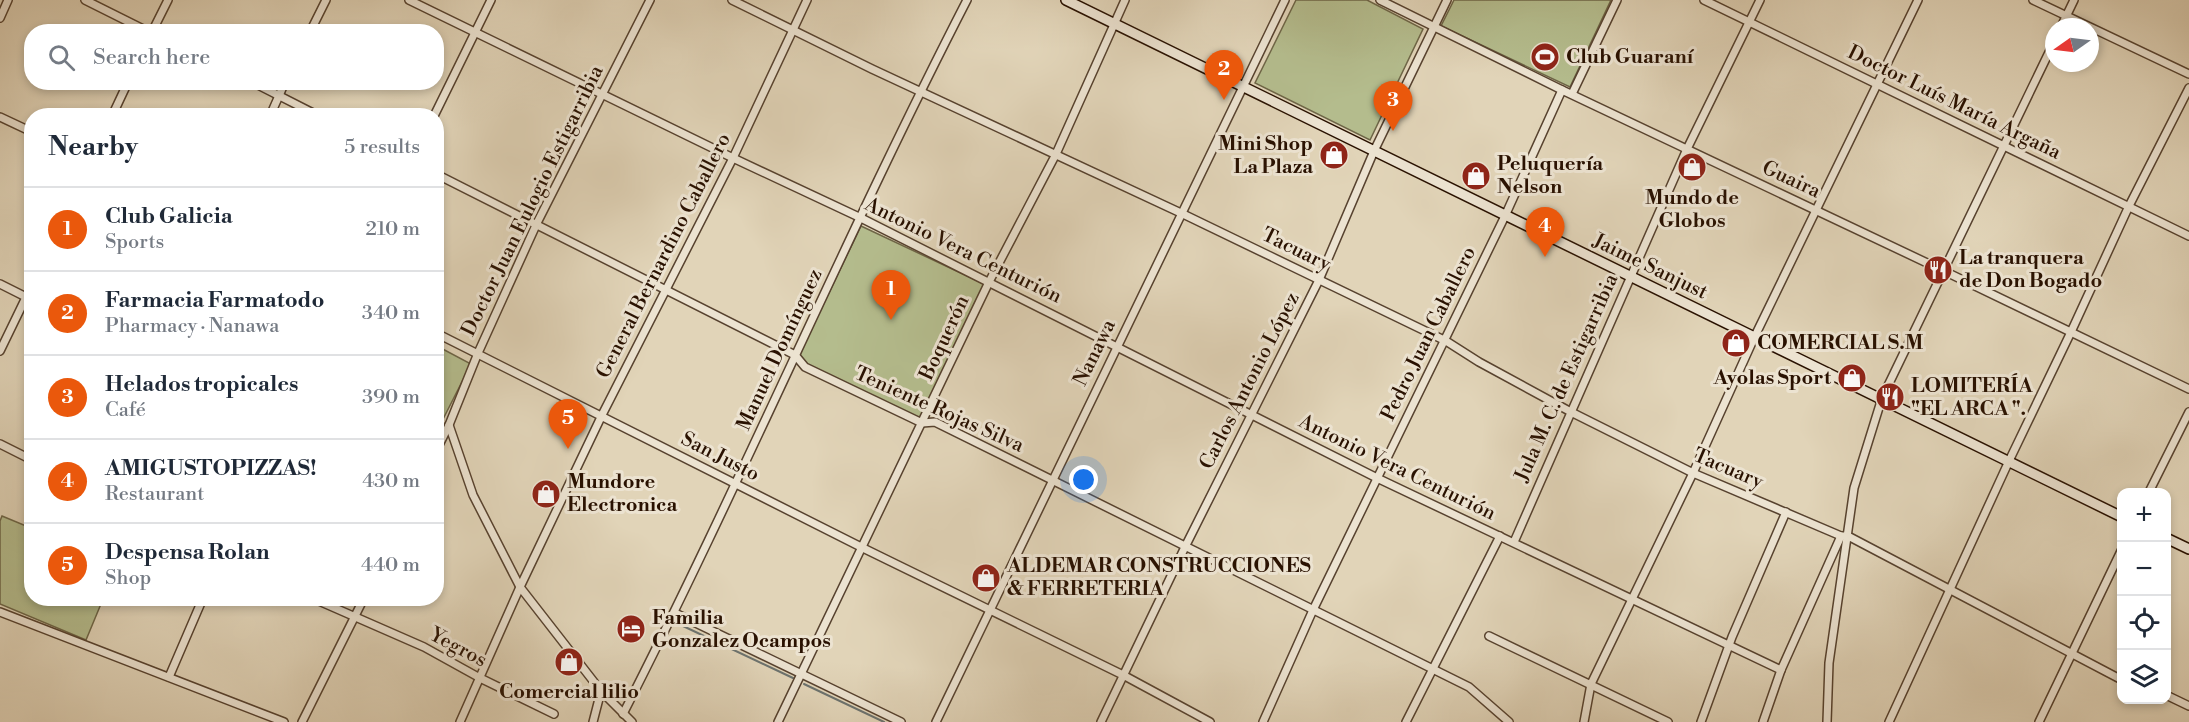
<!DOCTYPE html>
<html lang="en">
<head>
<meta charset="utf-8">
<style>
  :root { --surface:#fff; --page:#f2f2f3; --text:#1f2937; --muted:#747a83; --line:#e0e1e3; --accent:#ea580c }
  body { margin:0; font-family:"Libre Bodoni",serif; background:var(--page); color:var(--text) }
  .controls { position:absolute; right:18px; bottom:18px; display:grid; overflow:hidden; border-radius:12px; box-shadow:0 3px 9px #0003 }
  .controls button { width:54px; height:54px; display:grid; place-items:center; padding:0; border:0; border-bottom:2px solid var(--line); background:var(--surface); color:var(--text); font:30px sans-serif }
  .compass { position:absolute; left:2045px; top:18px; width:54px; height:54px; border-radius:50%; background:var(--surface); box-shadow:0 3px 9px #0003; rotate:256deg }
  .you { position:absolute; left:1084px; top:480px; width:21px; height:21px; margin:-15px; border:4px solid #fff; border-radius:50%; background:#1a73e8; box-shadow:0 0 0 9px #1a73e833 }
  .badge { display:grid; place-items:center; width:39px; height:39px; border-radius:50%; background:var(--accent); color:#fff; font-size:20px; font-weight:700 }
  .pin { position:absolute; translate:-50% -50px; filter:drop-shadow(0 2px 3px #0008) }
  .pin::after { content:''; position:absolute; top:32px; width:21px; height:18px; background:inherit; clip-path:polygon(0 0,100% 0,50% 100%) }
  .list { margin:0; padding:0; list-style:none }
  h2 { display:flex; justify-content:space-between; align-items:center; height:78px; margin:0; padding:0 24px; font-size:26px }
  h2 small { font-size:20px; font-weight:400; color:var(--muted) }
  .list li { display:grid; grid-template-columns:39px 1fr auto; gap:18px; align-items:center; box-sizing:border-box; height:84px; padding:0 24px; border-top:2px solid var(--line) }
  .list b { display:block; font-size:22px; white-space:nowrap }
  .list p { margin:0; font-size:20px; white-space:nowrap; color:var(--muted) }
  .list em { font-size:20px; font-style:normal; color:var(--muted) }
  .icon { flex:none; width:33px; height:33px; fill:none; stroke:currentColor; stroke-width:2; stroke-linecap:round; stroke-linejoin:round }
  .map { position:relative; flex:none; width:2189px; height:722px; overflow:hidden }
  .search { position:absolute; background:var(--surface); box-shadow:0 3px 9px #0003; left:24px; top:24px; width:420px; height:66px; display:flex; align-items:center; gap:15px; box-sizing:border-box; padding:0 21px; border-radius:24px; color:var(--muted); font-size:22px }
  .panel { position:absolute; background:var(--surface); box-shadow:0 3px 9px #0003; left:24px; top:108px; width:420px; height:498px; border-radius:24px }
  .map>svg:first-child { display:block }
  .green { fill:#b4bc8d; stroke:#6e6647; stroke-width:1.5 }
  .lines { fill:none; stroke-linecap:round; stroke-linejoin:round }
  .stream { stroke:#6c736f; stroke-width:2 }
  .minor-casing { stroke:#57422f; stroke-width:10 }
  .secondary-casing { stroke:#291101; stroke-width:12 }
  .minor { stroke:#ece3d1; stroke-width:7 }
  .secondary { stroke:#ece3d1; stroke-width:9 }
  .labels { text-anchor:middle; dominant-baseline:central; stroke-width:6; stroke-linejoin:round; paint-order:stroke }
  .poi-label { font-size:20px; font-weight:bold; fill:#291101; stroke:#ece3d1; text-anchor:start }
  .street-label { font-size:20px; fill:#291101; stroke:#ece3d1 }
</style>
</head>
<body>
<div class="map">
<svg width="2189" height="722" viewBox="0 0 2189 722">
  <rect width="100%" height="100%" fill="#e1d4b8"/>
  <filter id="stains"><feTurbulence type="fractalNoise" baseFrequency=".00333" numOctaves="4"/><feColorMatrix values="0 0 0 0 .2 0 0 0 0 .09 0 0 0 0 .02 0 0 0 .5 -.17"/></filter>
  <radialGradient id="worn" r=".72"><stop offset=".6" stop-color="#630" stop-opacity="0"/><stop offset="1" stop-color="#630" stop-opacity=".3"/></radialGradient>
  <g class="green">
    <path d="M1296,0H1367L1423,29L1370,140L1255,83Z"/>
    <path d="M1454,0H1611L1570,87L1441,26Z"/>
    <path d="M861,226L984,284L923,415L919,418L807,364L799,355Z"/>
    <path d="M437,346L471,364L437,431Z"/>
    <path d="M2,516L31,528L32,598L103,599L86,640L0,604V521Z"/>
  </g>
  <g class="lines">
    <g class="stream">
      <path d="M683,626L793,678"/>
      <path d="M804,684L884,722"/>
    </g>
    <g class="minor-casing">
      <g id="minor">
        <path d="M85,0L149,32"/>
        <path d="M409,0L733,158L861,218L1377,478L1781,670"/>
        <path d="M732,0L872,69L1183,214L1446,341L1479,362L1571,412L1693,473L1841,536"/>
        <path d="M1380,0L1562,90L1944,271L2189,389"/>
        <path d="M1704,0L2189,236"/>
        <path d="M2033,0L2189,74"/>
        <path d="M0,18L8,0"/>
        <path d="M2061,27L2074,0"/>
        <path d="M152,32L168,0"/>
        <path d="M310,32L326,0"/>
        <path d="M252,82L319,116"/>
        <path d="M1572,94L1617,0"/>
        <path d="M112,116L128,82"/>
        <path d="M270,116L285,82"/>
        <path d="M434,116L491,0"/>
        <path d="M0,117L32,132"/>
        <path d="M436,174L795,355L805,367L922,423L935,422L1469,687L1509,722"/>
        <path d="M0,284L32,300"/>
        <path d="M436,333L863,548L1123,675L1210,722"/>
        <path d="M0,351L32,285"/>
        <path d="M449,425L473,495L520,587L601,691L632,722"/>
        <path d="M0,444L32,460"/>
        <path d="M436,451L449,425L478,353L537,223L650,0"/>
        <path d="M2149,492L2189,412"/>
        <path d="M1514,542L1687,149L1760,0"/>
        <path d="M312,598L424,647L480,678L554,714"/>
        <path d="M0,612L284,722"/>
        <path d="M675,613L901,722"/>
        <path d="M1489,636L1668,722"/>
        <path d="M169,677L203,598"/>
        <path d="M2166,695L2189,706"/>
        <path d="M623,714C743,479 846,235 967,0"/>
        <path d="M302,722L364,598"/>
        <path d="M460,722L520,587L602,415L733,158L807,0"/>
        <path d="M593,722L601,691"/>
        <path d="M778,722L989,282L1056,154L1125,0"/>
        <path d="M936,722L1285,0"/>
        <path d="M1101,722L1185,547L1319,280L1374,151L1447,0"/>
        <path d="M1263,722L1313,610L1505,216L1562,90"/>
        <path d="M1406,722L1500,536"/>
        <path d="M1584,722L1591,684L1693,473L1754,338L1918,0"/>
        <path d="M1701,722L1732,637L1786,512"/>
        <path d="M1763,722L1781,670L1841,536H1848L2122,680"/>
        <path d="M1827,722L1829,663L1854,488L1882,398L2054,42"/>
        <path d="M1889,722L2009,461L2071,332L2129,206L2189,88"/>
        <path d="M2039,722L2122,549"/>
      </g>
    </g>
    <g class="secondary-casing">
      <g id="secondary">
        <path d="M1066,0L2122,517"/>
        <path d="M2166,538L2189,549"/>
      </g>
    </g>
    <use href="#minor" class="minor"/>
    <use href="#secondary" class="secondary"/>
  </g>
  <defs>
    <g id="stadium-disc" transform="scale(1.5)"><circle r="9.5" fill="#8f2418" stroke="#ece3d1"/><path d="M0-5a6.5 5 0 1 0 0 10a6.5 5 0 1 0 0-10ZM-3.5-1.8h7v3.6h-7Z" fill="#fff"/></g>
    <g id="shop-disc" transform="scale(1.5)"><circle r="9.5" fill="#8f2418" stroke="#ece3d1"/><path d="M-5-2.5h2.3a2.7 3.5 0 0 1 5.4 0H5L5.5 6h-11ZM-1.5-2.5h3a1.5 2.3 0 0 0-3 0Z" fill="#fff"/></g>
    <g id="restaurant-disc" transform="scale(1.5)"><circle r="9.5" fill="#8f2418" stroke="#ece3d1"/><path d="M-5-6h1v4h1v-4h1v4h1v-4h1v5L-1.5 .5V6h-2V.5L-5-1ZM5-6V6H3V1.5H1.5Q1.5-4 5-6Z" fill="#fff"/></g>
    <g id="hotel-disc" transform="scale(1.5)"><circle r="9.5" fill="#8f2418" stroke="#ece3d1"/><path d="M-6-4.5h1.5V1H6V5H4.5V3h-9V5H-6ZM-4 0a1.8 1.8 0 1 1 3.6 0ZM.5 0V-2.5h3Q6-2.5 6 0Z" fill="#fff"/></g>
  </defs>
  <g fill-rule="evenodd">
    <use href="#stadium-disc" x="1545" y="57"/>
    <use href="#shop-disc" x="1334" y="155"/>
    <use href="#shop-disc" x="1692" y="167"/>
    <use href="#shop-disc" x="1476" y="176"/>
    <use href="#restaurant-disc" x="1938" y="270"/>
    <use href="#shop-disc" x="1736" y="343"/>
    <use href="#shop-disc" x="1852" y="378"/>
    <use href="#restaurant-disc" x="1890" y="397"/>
    <use href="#shop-disc" x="546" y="494"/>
    <use href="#shop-disc" x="986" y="578"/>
    <use href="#hotel-disc" x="631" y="629"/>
    <use href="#shop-disc" x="569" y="662"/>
  </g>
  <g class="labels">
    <g class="poi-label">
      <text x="1566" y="57">Club Guaraní</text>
      <text x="1313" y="144" text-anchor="end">Mini Shop<tspan x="1313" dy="23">La Plaza</tspan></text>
      <text x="1497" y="164">Peluquería<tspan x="1497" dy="23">Nelson</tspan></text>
      <text x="1692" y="198" text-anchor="middle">Mundo de<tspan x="1692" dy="23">Globos</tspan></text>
      <text x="1959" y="258">La tranquera<tspan x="1959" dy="23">de Don Bogado</tspan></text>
      <text x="1757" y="343">COMERCIAL S.M</text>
      <text x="1831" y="378" text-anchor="end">Ayolas Sport</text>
      <text x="1911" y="386">LOMITERÍA<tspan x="1911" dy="23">"EL ARCA ".</tspan></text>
      <text x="567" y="482">Mundore<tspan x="567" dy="23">Electronica</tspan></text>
      <text x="1007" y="566">ALDEMAR CONSTRUCCIONES<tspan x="1007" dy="23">&amp; FERRETERIA</tspan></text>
      <text x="652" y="618">Familia<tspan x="652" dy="23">Gonzalez Ocampos</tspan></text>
      <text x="569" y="692" text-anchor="middle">Comercial lilio</text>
    </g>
    <g class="street-label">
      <text transform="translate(1954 103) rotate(26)">Doctor Luís María Argaña</text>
      <text transform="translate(1791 180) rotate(25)">Guaira</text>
      <text transform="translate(533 201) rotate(-64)">Doctor Juan Eulogio Estigarribia</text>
      <text transform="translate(1296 250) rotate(26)">Tacuary</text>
      <text transform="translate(963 251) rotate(26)">Antonio Vera Centurión</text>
      <text transform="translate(664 256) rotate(-63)">General Bernardino Caballero</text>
      <text transform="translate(1650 267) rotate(26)">Jaime Sanjust</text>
      <text transform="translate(1429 334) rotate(-64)">Pedro Juan Caballero</text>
      <text transform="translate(945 338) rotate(-65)">Boquerón</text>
      <text transform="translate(780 350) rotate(-65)">Manuel Domínguez</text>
      <text transform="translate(1095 353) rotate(-64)">Nanawa</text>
      <text transform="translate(1567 378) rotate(-66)">Jula M. C. de Estigarribia</text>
      <text transform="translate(1250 381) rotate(-63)">Carlos Antonio López</text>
      <text transform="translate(939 410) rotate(24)">Teniente Rojas Silva</text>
      <text transform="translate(720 457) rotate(27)">San Justo</text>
      <text transform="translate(1397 468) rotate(26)">Antonio Vera Centurión</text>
      <text transform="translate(1728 469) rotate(23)">Tacuary</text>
      <text transform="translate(458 648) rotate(28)">Yegros</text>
    </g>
  </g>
  <rect width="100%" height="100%" filter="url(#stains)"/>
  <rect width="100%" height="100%" fill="url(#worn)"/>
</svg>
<div class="controls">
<button>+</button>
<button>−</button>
<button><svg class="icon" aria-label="locate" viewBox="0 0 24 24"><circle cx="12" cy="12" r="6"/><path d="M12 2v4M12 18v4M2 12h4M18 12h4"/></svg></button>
<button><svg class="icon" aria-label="layers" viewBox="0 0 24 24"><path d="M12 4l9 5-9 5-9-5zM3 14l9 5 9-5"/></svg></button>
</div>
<svg class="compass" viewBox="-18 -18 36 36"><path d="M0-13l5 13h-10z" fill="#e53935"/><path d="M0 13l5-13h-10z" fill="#747a83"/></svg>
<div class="you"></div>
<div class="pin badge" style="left:891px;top:320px">1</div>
<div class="pin badge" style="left:1224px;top:100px">2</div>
<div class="pin badge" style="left:1393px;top:131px">3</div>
<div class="pin badge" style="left:1545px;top:257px">4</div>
<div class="pin badge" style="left:568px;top:449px">5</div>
<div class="search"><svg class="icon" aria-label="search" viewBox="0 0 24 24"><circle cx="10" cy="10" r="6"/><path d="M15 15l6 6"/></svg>Search here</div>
<section class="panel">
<h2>Nearby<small>5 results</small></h2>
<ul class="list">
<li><span class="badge">1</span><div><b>Club Galicia</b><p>Sports</p></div><em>210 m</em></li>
<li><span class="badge">2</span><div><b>Farmacia Farmatodo</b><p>Pharmacy · Nanawa</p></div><em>340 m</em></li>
<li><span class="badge">3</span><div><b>Helados tropicales</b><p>Café</p></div><em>390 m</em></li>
<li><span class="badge">4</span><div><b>AMIGUSTOPIZZAS!</b><p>Restaurant</p></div><em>430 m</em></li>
<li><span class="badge">5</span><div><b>Despensa Rolan</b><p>Shop</p></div><em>440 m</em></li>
</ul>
</section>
</div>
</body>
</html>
